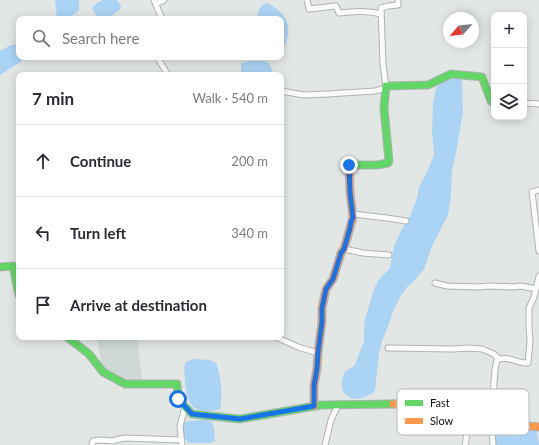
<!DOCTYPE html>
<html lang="en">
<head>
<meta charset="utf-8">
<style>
  :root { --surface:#fff; --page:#f2f2f3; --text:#2b2b33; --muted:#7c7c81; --line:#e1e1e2 }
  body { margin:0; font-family:Lato,sans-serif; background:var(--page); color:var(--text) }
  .controls { position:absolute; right:12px; top:12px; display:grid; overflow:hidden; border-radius:8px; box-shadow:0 2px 10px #0003 }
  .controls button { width:36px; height:36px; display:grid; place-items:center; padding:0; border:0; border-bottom:1px solid var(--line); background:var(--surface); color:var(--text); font:20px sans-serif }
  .compass { position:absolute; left:443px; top:12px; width:36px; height:36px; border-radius:50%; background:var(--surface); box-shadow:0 2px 10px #0003; rotate:243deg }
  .stop { position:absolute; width:12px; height:12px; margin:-9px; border:3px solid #1a73e8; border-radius:50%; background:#fff }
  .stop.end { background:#1a73e8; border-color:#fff; box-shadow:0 1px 4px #0008 }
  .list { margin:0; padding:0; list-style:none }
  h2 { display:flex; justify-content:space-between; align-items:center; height:52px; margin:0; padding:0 16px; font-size:17px }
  h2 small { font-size:13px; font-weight:400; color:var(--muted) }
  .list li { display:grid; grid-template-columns:26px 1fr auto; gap:12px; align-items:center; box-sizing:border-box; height:72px; padding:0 16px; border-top:1px solid var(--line) }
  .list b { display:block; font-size:15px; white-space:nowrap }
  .list em { font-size:13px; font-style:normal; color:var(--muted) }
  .icon { flex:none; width:22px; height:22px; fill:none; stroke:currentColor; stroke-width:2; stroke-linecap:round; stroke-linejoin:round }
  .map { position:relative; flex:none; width:539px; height:445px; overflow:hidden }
  .search { position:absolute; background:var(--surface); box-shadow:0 2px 10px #0003; left:16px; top:16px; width:268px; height:44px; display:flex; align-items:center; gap:10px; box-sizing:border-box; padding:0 14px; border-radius:8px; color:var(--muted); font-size:15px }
  .panel { position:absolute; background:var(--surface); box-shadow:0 2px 10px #0003; left:16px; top:72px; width:268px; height:268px; border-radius:8px }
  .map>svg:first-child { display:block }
  .built { fill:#ced8d6 }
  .water { fill:#abd3f3 }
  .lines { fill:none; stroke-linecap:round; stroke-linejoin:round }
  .street-casing { stroke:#afb3b2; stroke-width:7 }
  .fast-casing { stroke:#afb3b2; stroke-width:9 }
  .slow-casing { stroke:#afb3b2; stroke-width:9 }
  .street { stroke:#fbfbfb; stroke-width:5 }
  .fast { stroke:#63d668; stroke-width:7 }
  .slow { stroke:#ff974d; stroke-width:7 }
  .route { stroke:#1a73e8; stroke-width:5 }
  .key { fill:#fff; stroke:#b7b8b8; stroke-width:1 }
  .key-label { font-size:11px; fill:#101312 }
</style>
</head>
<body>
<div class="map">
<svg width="539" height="445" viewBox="0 0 539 445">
  <rect width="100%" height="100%" fill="#e2e7e6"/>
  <path class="built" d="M97,337H137L142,381L130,382L115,377L106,370L101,361Z"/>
  <g class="water">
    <path d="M55,0H79V10C75,16 65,18 57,18Z"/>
    <path d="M102,0H117L121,6L120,10L106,19H99C96,15 92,11 93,6Z"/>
    <path d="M268,3C272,6 276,8 279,11C294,24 288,40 281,55V19H257C258,11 259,4 268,3Z"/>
    <path d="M19,44V57H28L0,75V51L11,45Z"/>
    <path d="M250,61H263L269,63L272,69V75H241V63Z"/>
    <path d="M452,77C457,77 459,77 462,82L463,112L456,153L452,171L451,196L448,215L432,246L427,261L424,269L415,280L407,287L400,297L393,312L387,329L382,341L379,354L375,390C370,396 357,402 349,397C340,393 340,380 345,372C348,369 352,368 355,365L358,356L364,342V329L365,319L374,289L379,279L390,268L394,246L401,231L411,214L417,198L419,187L427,172L432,160L434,154L432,133L433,103L436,89L438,84L440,81Z"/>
    <path d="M192,359L210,360L216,363C221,374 223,398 220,409C212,412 198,412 192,406C186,400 183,371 185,363Z"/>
    <path d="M199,420H207L212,422L214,428L215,441L210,443H188L184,436L182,424L184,422Z"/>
    <path d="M536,428L539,445H495L494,436Z"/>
  </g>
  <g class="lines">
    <g class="street-casing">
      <g id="street">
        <path d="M154,0L162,19"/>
        <path d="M307,0L309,9L336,6L339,13C353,11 367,10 381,14"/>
        <path d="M156,4L164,0"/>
        <path d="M157,57L168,75"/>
        <path d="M386,86L383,64L381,8L388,6L398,5V0"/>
        <path d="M281,91L304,95L327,94L375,91L386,88"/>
        <path d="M524,103L539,104"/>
        <path d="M539,190L532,192L539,251"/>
        <path d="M353,214L387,218L406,221"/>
        <path d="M344,249L363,253L389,255"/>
        <path d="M435,283L447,286L479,287L489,286L513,287L521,286L536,289"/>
        <path d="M276,337L298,347L318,353"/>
        <path d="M388,348L453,349L469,348L482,349L494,354L499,359"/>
        <path d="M92,445L93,441L100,440L112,441L124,438L181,440"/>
        <path d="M182,445L180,426L185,407"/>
        <path d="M325,445L331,420L338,405"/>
        <path d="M465,445L469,422L472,409"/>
        <path d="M493,445L491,421L495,370L497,360C509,355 518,364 528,363L530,341L529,328V308L534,297L539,276"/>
      </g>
    </g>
    <g class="fast-casing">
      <g id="fast">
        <path d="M349,165H377L388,163L389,161L384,108L386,86L428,85L451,74L482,77L491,101L494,103"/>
        <path d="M0,267L13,266L19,295"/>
        <path d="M67,337L89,354L103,372L125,384H177L178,399L192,414L240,419L321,405L393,404"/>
      </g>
    </g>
    <g class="slow-casing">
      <g id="slow">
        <path d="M393,404L438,403L492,414L520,425L539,427"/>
        <path d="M314,406V386L317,368L318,352L322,322V308L326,289L333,279L341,253L344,249L353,217L350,193L349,165"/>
      </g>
    </g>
    <use href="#street" class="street"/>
    <use href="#fast" class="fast"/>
    <use href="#slow" class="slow"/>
  </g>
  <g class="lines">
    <path class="route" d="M178,399L192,414L240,419L314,406V386L317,368L318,352L322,322V308L326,289L333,279L341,253L344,249L350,228L351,222L353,217L350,193L349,165"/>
  </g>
  <rect x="397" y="389" width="132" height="46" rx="6" class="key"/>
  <rect x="405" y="400" width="18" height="6" fill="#63d668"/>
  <rect x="405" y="418" width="18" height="6" fill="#ff974d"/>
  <g class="key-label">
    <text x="430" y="407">Fast</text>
    <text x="430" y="425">Slow</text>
  </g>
</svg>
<div class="controls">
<button>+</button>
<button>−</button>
<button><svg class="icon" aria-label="layers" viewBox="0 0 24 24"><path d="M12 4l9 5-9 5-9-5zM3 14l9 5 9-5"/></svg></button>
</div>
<svg class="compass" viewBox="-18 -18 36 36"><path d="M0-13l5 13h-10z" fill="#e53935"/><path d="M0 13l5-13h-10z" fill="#7c7c81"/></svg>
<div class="stop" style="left:178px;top:399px"></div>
<div class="stop end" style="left:349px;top:165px"></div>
<div class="search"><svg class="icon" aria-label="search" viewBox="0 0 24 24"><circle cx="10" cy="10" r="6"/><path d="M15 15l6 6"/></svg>Search here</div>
<section class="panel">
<h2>7 min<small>Walk · 540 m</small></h2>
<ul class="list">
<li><svg class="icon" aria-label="ahead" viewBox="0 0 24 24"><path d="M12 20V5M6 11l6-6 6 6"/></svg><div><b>Continue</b></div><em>200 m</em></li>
<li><svg class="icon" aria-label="left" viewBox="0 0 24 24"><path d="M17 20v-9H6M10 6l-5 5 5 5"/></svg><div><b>Turn left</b></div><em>340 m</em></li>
<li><svg class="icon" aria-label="arrive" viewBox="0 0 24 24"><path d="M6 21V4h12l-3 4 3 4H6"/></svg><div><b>Arrive at destination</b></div></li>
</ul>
</section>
</div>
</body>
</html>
